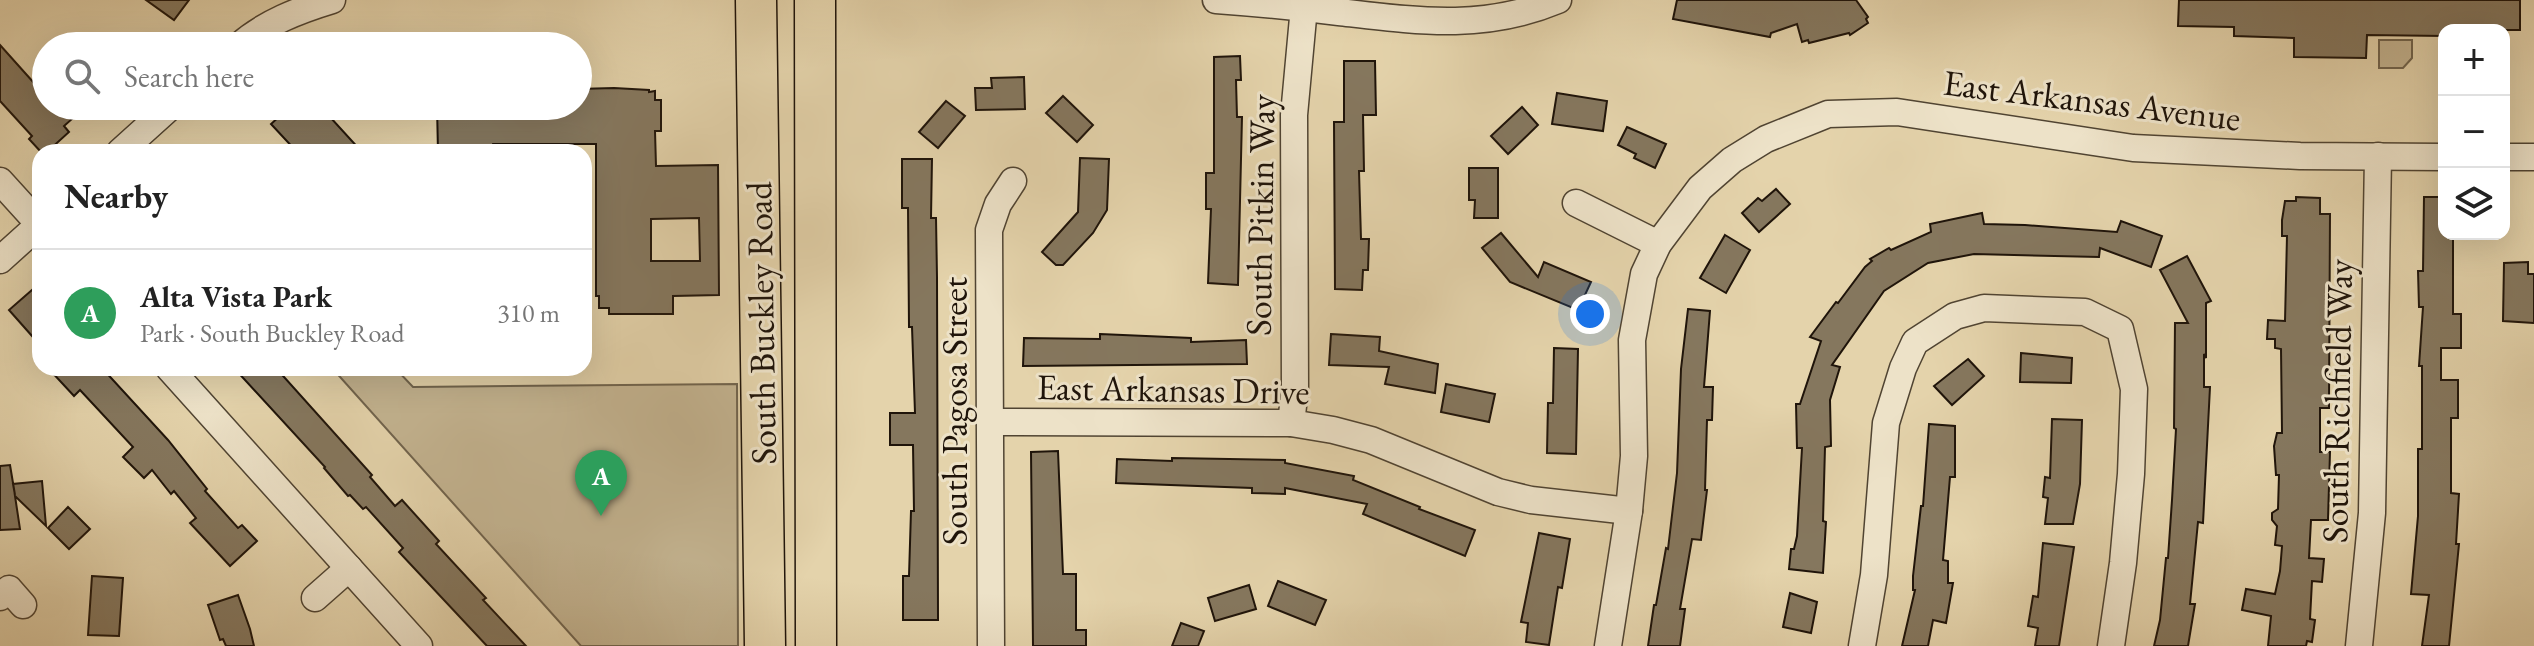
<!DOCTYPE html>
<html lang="en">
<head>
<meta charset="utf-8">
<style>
  :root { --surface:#fff; --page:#f6f6f6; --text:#222; --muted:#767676; --line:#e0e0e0; --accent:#d93025 }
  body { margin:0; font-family:"EB Garamond",serif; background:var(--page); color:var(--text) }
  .controls { position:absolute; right:24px; top:24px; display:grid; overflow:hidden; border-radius:16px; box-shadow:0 8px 32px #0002 }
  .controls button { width:72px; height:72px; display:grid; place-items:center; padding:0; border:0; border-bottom:2px solid var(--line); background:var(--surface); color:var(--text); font:40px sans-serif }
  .you { position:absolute; left:1590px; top:314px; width:28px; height:28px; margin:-20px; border:6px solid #fff; border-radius:50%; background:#1a73e8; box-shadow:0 0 0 12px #1a73e833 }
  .badge { display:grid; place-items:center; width:52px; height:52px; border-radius:50%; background:var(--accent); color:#fff; font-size:26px; font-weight:700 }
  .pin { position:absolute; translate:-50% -66px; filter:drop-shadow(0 2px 4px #0008) }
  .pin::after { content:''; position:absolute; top:42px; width:28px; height:24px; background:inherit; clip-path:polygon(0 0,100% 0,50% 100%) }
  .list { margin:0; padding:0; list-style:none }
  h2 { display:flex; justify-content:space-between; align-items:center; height:104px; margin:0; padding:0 32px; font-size:34px }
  h2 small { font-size:26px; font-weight:400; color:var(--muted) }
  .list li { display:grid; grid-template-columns:52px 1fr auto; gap:24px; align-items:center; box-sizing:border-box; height:128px; padding:0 32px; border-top:2px solid var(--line) }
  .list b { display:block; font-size:30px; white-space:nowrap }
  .list p { margin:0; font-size:26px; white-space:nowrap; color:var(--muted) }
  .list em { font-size:26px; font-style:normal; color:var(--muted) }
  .icon { flex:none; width:44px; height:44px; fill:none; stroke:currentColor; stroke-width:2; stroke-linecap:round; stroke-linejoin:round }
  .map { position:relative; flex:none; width:2534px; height:646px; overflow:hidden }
  .search { position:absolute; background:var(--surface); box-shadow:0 8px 32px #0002; left:32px; top:32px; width:560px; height:88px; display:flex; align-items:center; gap:20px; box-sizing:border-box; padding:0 28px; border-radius:44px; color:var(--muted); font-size:30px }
  .panel { position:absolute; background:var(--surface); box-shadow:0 8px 32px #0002; left:32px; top:144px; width:560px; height:232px; border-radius:24px }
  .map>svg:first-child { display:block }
  .green { fill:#c3b390; stroke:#71644d; stroke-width:2 }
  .building { fill:#85775e; stroke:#1f140a; stroke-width:2; fill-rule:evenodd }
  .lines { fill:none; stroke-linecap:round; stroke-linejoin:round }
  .street-casing { stroke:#504432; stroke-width:29 }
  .primary-casing { stroke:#1f140a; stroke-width:43 }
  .street { stroke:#ede2c8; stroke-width:26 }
  .primary { stroke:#e4d3ab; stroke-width:40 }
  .labels { text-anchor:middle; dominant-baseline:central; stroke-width:6; stroke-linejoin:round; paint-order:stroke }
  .street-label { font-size:36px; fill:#1f140a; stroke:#ede2c8 }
</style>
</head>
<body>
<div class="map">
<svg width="2534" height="646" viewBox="0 0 2534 646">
  <rect width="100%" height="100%" fill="#e4d3ab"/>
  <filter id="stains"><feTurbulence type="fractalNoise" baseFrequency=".0025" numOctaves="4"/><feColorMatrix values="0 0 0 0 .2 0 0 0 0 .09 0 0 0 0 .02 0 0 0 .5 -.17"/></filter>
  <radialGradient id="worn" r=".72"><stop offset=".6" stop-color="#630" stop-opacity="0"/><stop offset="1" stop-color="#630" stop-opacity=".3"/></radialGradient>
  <g class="green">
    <path d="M2379,40H2412V58L2403,68H2379Z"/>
    <path d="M332,368H395L413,387L737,384L738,646H581Z"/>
  </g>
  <g class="building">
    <path d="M146,0H189L174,20Z"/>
    <path d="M1677,0H1856L1868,17L1866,19L1868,23L1850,35L1849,33L1809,43L1808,40L1802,42L1797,24L1771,33L1770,37L1673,19Z"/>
    <path d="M2179,0H2520V30H2444V36L2367,35L2366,58L2294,57V38L2234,36V27L2178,26Z"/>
    <path d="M0,45L34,83L46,72V106H62L73,118L64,126L69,132L47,152H41L29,139L32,136L0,101Z"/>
    <path d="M1240,56L1241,80H1236L1237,117H1242L1238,285L1208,283L1211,209H1206V173H1214V57Z"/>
    <path d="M1344,61H1375L1376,115H1363L1364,171H1359L1361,239H1369L1368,270H1363L1362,290L1335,289L1334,122H1344Z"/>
    <path d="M1024,77L1025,109L976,110L975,88H992L991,78Z"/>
    <path d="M614,88L649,90V92L655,91V100H661V131H655L656,166L718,165L719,295L673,296V314H609V308H599V296H596V144H493L489,152H438L437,106H578V89ZM699,218L700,261H651V219Z"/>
    <path d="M1557,93L1607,101L1603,131L1552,124Z"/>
    <path d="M1063,96L1093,125L1077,142L1046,113Z"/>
    <path d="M946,101L965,116L938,148L919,132Z"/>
    <path d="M291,106H320L362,152H297L271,124Z"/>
    <path d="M1522,107L1538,125L1508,154L1491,136Z"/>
    <path d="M1627,127L1666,144L1655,168L1634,158L1636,154L1618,145Z"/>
    <path d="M1080,158L1109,159L1107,210L1093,233L1063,265H1056L1042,252L1078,212Z"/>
    <path d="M902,159H932L931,218H936L937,277L938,620H903V576H909L911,511H914L913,445H890V413H915L912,327H909L908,208H902Z"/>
    <path d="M1469,168H1498V218H1474L1475,200H1469Z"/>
    <path d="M1776,189L1790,204L1759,232L1742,213L1758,198L1762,201Z"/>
    <path d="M2296,197L2320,198V214H2330L2329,408H2320V452H2330L2328,520H2311L2309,558L2324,559L2322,582L2312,581L2310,619L2315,620L2312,642L2307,641L2306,646H2268L2271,616L2242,610L2246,589L2275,594L2280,571L2282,546L2275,545L2277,526L2272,520V513L2278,509L2279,475H2276L2274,446L2277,433H2282L2281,349L2275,348V339H2267L2268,320L2285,321L2287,236H2282V220L2285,201H2296Z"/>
    <path d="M2424,197H2444V234H2453V314H2461V348H2441V380H2458V418H2451V493L2459,494L2456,544H2459L2449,646H2422L2429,595L2411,594L2418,516V449H2422V366H2419L2423,307H2419L2418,271H2423Z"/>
    <path d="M1982,213L1984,224L2025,225L2117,232L2121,221L2162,236L2151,267L2100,248L2099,257L1974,254L1928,263L1884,291L1832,365L1840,367L1830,400L1831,446L1825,447L1823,521L1826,522L1823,573L1789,569L1791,549H1794L1797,536L1802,448H1797L1796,404H1800L1821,341L1810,337L1836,302L1838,303L1865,267L1872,261L1870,259L1889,248L1891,250L1931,232L1930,224Z"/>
    <path d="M1501,233L1538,277L1544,262L1591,282L1578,310L1510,282L1482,248Z"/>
    <path d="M1725,235L1750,250L1726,293L1700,278Z"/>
    <path d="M2187,256L2211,301L2206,303V358L2204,354V387H2210L2203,523L2198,522L2190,604H2195L2188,646H2154L2160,620L2166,558H2168L2172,500L2176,429L2174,428L2175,323H2188L2160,270Z"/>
    <path d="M2528,262V274H2534V323L2503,321L2504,263Z"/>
    <path d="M40,283V345L9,310Z"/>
    <path d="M1688,309L1710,311L1704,387H1713L1712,420H1707L1705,490H1707L1701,540L1692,539L1680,609H1685L1680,646H1648L1654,605H1656L1666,548L1668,549L1677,473L1681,369Z"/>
    <path d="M1100,334L1191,338V342L1246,340L1247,364L1023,366L1024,338L1100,339Z"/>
    <path d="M1331,334L1380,337L1379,351L1438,364L1435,393L1385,384L1389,367L1329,365Z"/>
    <path d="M1554,348L1578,349L1576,454L1547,453L1548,403H1553Z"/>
    <path d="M2021,353L2072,358L2071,383L2020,382Z"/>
    <path d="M1968,359L1984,376L1952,405L1934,386Z"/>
    <path d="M48,368H102L168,440L207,489L205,491L238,528L242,525L257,541L230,566L190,523L196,518L174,491L171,494L152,470L144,478L123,457L133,447L80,390L74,396Z"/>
    <path d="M234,368H276L372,475L370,477L395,506L402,500L439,541L436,544L486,598L483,600L526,646H487L399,552L403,548L366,507L363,509L350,495L348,496L324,468L325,467Z"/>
    <path d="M1446,384L1495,394L1489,422L1441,412Z"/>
    <path d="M2052,419L2082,420L2080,484L2073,524H2045L2048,498L2043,497L2045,477L2050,478Z"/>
    <path d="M1929,424L1955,426V477H1950L1943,560L1948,561V583H1953L1946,623L1933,620L1928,646H1902L1915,590H1913V576L1921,506H1923Z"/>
    <path d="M1058,451L1063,574H1076V630H1086V646H1033L1031,452Z"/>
    <path d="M1172,458L1285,460V463L1354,476L1353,480L1420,507L1419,509L1475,530L1465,556L1363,514L1367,504L1285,488V494L1252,493V488L1116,483L1117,459L1172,461Z"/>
    <path d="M10,465L15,495L13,484L42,481L46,526L15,496L20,529L0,530V466Z"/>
    <path d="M68,507L90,529L69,549L48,528Z"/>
    <path d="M1539,533L1570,539L1562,588L1558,587L1549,645L1526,642L1528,623L1521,622Z"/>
    <path d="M2043,543L2074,547L2059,646H2035L2038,628L2028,626L2033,596L2038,597Z"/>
    <path d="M92,576L123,578L119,636L88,635Z"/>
    <path d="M1278,581L1326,600L1315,625L1268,606Z"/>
    <path d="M1249,585L1256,609L1215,621L1208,598Z"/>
    <path d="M1790,593L1817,602L1811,633L1783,627Z"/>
    <path d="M238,595L250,629L254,646H226L223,639L220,640L208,605Z"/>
    <path d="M1181,623L1204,631L1198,646H1172Z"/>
  </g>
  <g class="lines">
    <g class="street-casing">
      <g id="street">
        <path d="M1216,0C1257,3 1298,7 1339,12C1417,21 1484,31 1558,0"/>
        <path d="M239,46C265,23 299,10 332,0"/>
        <path d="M120,152L171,106"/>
        <path d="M2504,157H2534"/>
        <path d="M0,181L40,225"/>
        <path d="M1576,203L1658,244"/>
        <path d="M0,260L40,224"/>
        <path d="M169,368L419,646"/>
        <path d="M990,422L1291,423L1333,430L1371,440L1498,492L1531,500L1629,511"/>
        <path d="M1291,423L1295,389L1294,115L1304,7"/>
        <path d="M0,597L9,589L23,605"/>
        <path d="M315,598L349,568"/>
        <path d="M991,646L989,230L998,204L1013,181"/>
        <path d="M1608,646L1629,511L1634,456L1632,340L1644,274L1658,244L1700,188L1732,160L1766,139L1828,114L1897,112L2133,148L2300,156L2444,157"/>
        <path d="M1862,646L1874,575L1886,423L1903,368L1915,342L1955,316L1984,308L2085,312L2120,329L2134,389L2131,474L2123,563L2111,646"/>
        <path d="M2359,646L2372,513L2378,156"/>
      </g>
    </g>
    <g class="primary-casing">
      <g id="primary">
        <path d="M756,0L765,646"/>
        <path d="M815,0L816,646"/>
      </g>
    </g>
    <use href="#street" class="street"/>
    <use href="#primary" class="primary"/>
  </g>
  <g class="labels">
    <g class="street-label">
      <text transform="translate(2092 100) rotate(7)">East Arkansas Avenue</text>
      <text transform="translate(1260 215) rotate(-89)">South Pitkin Way</text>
      <text transform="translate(761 323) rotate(-91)">South Buckley Road</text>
      <text transform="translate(1173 389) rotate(1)">East Arkansas Drive</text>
      <text transform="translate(2337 401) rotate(-89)">South Richfield Way</text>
      <text transform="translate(954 411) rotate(-90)">South Pagosa Street</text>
    </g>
  </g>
  <rect width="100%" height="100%" filter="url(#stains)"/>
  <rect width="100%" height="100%" fill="url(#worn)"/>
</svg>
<div class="controls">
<button>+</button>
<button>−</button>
<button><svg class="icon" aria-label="layers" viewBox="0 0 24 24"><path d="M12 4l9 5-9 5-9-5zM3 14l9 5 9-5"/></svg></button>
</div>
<div class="you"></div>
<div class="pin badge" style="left:601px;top:516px;background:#2e9e5b">A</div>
<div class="search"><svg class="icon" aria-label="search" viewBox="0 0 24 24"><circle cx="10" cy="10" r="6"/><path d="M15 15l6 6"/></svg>Search here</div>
<section class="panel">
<h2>Nearby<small></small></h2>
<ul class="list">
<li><span class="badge" style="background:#2e9e5b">A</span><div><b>Alta Vista Park</b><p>Park · South Buckley Road</p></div><em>310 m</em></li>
</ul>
</section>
</div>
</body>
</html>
